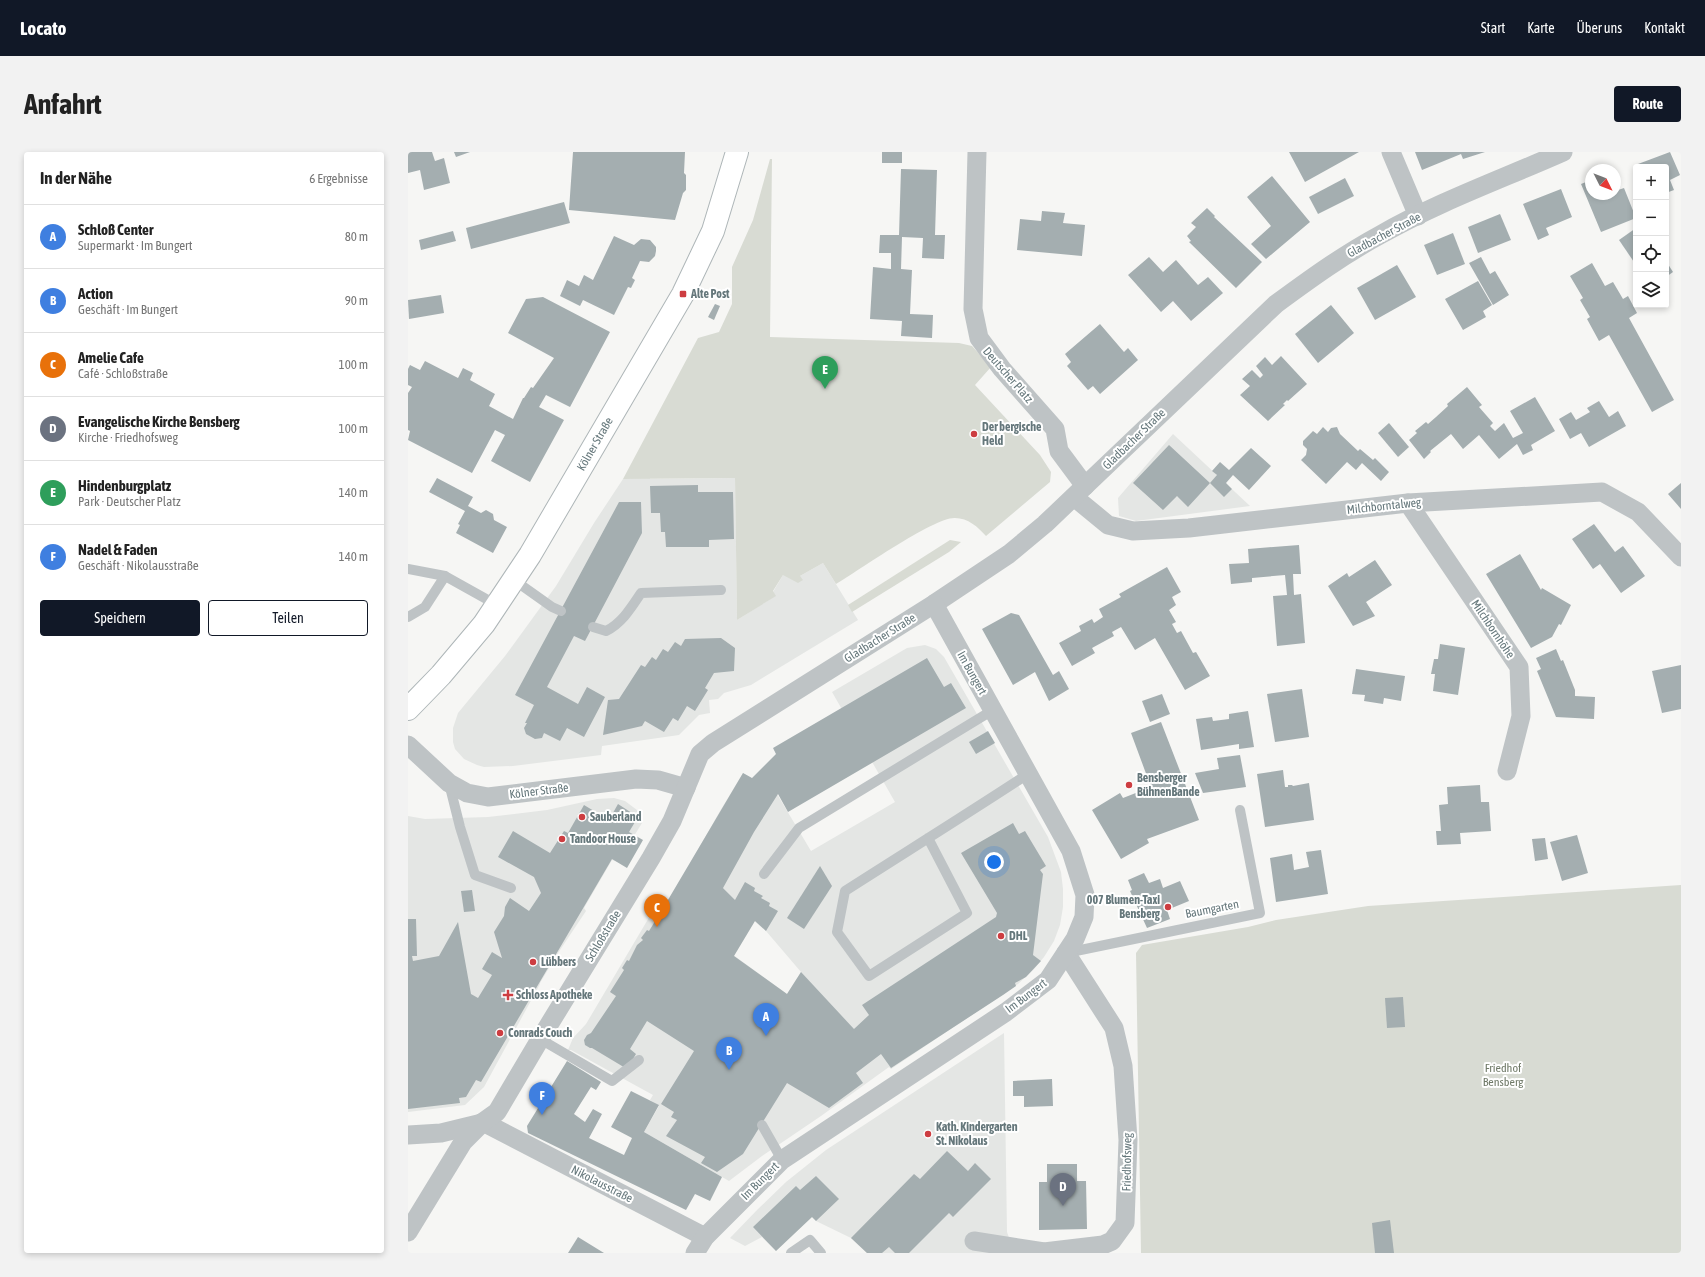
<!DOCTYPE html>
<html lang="de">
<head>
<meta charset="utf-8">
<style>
  :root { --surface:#fff; --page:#f2f2f2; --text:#222; --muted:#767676; --line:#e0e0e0; --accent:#111827 }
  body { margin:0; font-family:"Asap Condensed",sans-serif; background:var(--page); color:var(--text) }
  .controls { position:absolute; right:12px; top:12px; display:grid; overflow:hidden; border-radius:4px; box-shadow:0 2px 6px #0003 }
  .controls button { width:36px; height:36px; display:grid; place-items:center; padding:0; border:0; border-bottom:1px solid var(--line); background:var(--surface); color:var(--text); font:20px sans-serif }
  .compass { position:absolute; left:1177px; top:12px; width:36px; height:36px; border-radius:50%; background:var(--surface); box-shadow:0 2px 6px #0003; rotate:132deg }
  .you { position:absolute; left:586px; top:710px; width:14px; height:14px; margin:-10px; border:3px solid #fff; border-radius:50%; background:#1a73e8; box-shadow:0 0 0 6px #1a73e833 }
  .badge { display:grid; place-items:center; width:26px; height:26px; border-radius:50%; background:var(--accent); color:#fff; font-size:13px; font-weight:700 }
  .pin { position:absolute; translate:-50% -33px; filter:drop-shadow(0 1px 2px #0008) }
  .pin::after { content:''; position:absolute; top:21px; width:14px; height:12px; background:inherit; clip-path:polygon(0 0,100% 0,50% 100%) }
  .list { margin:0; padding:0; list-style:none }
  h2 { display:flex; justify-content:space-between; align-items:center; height:52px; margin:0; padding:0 16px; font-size:17px }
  h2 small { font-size:13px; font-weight:400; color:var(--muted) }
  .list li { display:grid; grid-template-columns:26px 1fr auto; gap:12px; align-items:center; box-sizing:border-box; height:64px; padding:0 16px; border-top:1px solid var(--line) }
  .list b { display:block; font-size:15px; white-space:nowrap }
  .list p { margin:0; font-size:13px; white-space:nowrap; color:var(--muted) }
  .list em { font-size:13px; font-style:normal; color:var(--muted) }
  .actions { display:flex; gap:8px; padding:12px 16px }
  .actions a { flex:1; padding:9px 0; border:1px solid var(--accent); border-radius:4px; text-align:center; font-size:14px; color:var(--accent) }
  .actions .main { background:var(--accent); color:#fff }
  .icon { flex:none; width:22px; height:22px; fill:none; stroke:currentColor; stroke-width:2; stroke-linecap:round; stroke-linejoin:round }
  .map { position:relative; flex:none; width:1273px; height:1101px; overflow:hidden; border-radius:4px }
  header { display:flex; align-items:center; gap:24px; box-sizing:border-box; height:56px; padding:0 20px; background:var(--accent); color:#fff }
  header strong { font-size:19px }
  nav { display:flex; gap:22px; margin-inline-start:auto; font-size:14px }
  .intro { display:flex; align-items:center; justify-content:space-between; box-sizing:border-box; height:96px; padding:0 24px }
  h1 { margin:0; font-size:28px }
  .button { padding:10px 18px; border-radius:4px; background:var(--accent); color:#fff; font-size:14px; font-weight:700 }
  main { display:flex; gap:24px; padding:0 24px }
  aside { flex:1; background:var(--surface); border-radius:4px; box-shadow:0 2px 6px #0003 }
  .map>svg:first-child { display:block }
  .built { fill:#e4e6e4 }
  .green { fill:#d8dbd3 }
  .building { fill:#a4aeb0 }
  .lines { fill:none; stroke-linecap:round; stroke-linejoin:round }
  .secondary-casing { stroke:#aeb6b8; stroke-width:24 }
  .service { stroke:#bec3c5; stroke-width:10 }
  .minor { stroke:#bec3c5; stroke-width:19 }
  .secondary { stroke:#fff; stroke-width:22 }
  .poi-dot { fill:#cd3d41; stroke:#fff; stroke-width:1.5 }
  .labels { text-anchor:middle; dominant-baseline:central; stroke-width:4; stroke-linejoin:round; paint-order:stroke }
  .street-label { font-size:12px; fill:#65777b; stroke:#fff }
  .poi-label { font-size:12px; font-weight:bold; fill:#65777b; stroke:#fff; text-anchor:start }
  .park-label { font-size:12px; fill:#6f7967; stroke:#fff }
</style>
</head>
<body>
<header>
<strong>Locato</strong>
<nav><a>Start</a><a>Karte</a><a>Über uns</a><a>Kontakt</a></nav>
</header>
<div class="intro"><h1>Anfahrt</h1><a class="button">Route</a></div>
<main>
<aside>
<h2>In der Nähe<small>6 Ergebnisse</small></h2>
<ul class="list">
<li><span class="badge" style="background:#3f7fe0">A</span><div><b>Schloß Center</b><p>Supermarkt · Im Bungert</p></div><em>80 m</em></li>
<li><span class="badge" style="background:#3f7fe0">B</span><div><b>Action</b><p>Geschäft · Im Bungert</p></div><em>90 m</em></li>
<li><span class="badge" style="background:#e8710a">C</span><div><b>Amelie Cafe</b><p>Café · Schloßstraße</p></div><em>100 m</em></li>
<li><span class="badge" style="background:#6b7280">D</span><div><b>Evangelische Kirche Bensberg</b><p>Kirche · Friedhofsweg</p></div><em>100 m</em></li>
<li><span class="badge" style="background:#2e9e5b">E</span><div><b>Hindenburgplatz</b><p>Park · Deutscher Platz</p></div><em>140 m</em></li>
<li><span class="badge" style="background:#3f7fe0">F</span><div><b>Nadel &amp; Faden</b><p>Geschäft · Nikolausstraße</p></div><em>140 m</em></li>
</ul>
<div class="actions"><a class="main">Speichern</a><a>Teilen</a></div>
</aside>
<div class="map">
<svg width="1273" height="1101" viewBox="0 0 1273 1101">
  <rect width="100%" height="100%" fill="#f6f6f4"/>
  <g class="built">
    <path d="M765,282L842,354L728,369L711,364L710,346Z"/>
    <path d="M242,326V327L327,326L329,468L367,444L365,440L375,423L392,424L415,411L450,468L343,533L316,541L310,547L301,548L302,561L291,563L271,583L194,594L193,603L105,614L76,615L69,613L56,607L47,597L45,590V576L50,561L97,504L148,434L186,371L215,327Z"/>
    <path d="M517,493L528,497L536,505L640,685L653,720L655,737V755L652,773L646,789L636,805L626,817L610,832L483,917L481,915L413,964L354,1004L321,1029L236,980L251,954L242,948L245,943L163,898H160L165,886L178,872L249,752L310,792L379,842L393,820L358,779L344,767L315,736L283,710L312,659L335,621L369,642L403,699L487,650L424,540L499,496Z"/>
    <path d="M206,646L217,649L233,661L234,671L210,710L204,708L176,756L178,759L150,801L132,831V832L76,935L57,953L0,960V664L17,667L80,665L139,658L189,647Z"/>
    <path d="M596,881L599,1080L605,1097L598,1101H459L443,1086L408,1069L404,1065L368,1099L354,1085L337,1094L322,1086L350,1057L378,1030L418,998Z"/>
  </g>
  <g class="green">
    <path d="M362,7H364L362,185L551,191L564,194L583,215L567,233L632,303L643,320L642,330L578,384C570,375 560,366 547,366C526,365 450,419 428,432L415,411L392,424L395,428L390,431L375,423L365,439L368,444L329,468L327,326L215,327L290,186L311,180L324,152V115L345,68Z"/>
    <path d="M542,388L553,390L541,400L444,460L440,453Z"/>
    <path d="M1273,733V1101H733L728,801L734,793L840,775L868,768L960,754Z"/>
  </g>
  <g class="building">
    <path d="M0,0H24L27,9L36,6L42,31L16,38L12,18L0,21Z"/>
    <path d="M46,0H62L48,5Z"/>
    <path d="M165,0H277L276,21L278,23V38L275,41L267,68L161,58Z"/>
    <rect x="474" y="0" width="20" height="11"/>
    <path d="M881,0H951L897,30Z"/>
    <path d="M1007,0H1077L1055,7L1053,2L1014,18Z"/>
    <path d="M1262,0L1272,23L1262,28L1266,38L1258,41V15H1231L1230,12Z"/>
    <path d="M493,17L529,18L527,83H537L536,107L514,106L515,86L494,85L493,117L504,118L502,162L525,163L524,186L493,184L494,169L462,167L465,115L483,117V101H471L472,83H491Z"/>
    <path d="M864,24L902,70L858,107L843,92L863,74L839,45Z"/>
    <path d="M937,26L946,44L910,62L901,45Z"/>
    <path d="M1183,28V42H1193L1194,45L1200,42H1207V39L1216,36L1228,66L1193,80L1173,32Z"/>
    <path d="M1153,37L1164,65L1138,76L1141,83L1130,88L1115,52Z"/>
    <path d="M156,50L162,71L63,97L58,76Z"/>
    <path d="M799,56L807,64L806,65L854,110L828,136L781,90L783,89L779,84L788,75L783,71Z"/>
    <path d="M634,59L657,61L655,71L677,73L674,104L609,98L612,67L633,69Z"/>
    <path d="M1092,62L1103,88L1070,101L1060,75Z"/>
    <path d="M1228,76V113L1211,88Z"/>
    <path d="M45,79L48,89L13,98L11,88Z"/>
    <path d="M1045,81L1057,112L1029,123L1016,93Z"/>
    <path d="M206,84L226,93L233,87L242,88L248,95V99L247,104L241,110L232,109L224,126L227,128L223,136L220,135L206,163L175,148L172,154L152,144L159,128L171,134L176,123L185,128Z"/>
    <path d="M741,105L755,120L768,108L790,133L800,125L815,141L783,169L765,149L753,160L720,123Z"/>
    <path d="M1073,105L1082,122L1087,119L1101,143L1085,153L1061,111Z"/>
    <path d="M1258,109L1265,120L1258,125Z"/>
    <path d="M1184,111L1197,134L1205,130L1215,147L1220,144L1229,161L1221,166L1266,248L1244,260L1201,183L1191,189L1179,167L1182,165L1172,148L1175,146L1162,124Z"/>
    <path d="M989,113L1008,145L967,168L949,136Z"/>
    <path d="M1070,129L1084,153L1075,159L1078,165L1055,178L1037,147Z"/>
    <path d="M33,143L36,161L1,167L0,148Z"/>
    <path d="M135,145L202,180L162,255L138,243L131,255L156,268L122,330L83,309L97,283L87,278L64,321L0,288L2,279L0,278V241L4,235L0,233V217L2,213L12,218L17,209L50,226L55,216L65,221L62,228L87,242L81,254L105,267L115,246H116L123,235L125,236L146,206L100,181L118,147Z"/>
    <path d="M307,152L312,154L306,168L300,165Z"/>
    <path d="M923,153L946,181L910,211L887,182Z"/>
    <path d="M692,172L716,200L720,196L730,208L692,242L685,234L680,238L659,214L663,210L657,202Z"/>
    <path d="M873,204L899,232L880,249L879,248L875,252L877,253L860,269L832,243L842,234L834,227L844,218L852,226L855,223L848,214L857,205L864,213Z"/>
    <path d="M1059,235L1074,253L1071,255L1085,271L1082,274L1087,279L1096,271L1105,286L1115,281L1102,259L1127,245L1147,279L1123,293L1125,298L1115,303L1109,292L1091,307L1071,283L1055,297L1043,282L1022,299L1023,300L1016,307L1001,288L1009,281L1007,279L1018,270L1020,272L1028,265L1040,254L1039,252Z"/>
    <path d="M1191,249L1201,265L1210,259L1218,274L1181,295L1173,281L1162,287L1151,267L1163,260L1168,268L1182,260L1179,256Z"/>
    <path d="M981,271L1001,295L990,305L970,281Z"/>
    <path d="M915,275L920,280L923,276L929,275L932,282L950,299L952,297L965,308L967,306L981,320L973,329L954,311L948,318L939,310L918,332L893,308L898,303L899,297L895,293V289L905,279L909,282Z"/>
    <path d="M761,293L802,331L780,355L769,344L755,358L725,331Z"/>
    <path d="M843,296L863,314L841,338L825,323L818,331L824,337L816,345L802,331L809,323L804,319L812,310L821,318Z"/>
    <path d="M29,326L65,345L60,354L73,361L78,358L85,362L86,368L99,375L85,401L48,381L52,373L50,372L57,359L21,340Z"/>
    <path d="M1273,331V357L1260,342Z"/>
    <path d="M290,333V340H325L326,387L301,388V395H258L257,380H253L252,361H243L242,334Z"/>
    <path d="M211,350H233L234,381L177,489L166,484L139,535L170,552L179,535L197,545L176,585L159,576L152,589L136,581L134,586L127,587L118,582L116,576L119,571H117L126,553L107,543Z"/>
    <path d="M1186,372L1207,400L1215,394L1237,424L1213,441L1192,412L1185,417L1164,387Z"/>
    <path d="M891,393L893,422H885L886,443L893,442L897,491L869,494L865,444L879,443L877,423L844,426V430L823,432L821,412L841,411L840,397Z"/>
    <path d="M1112,402L1133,438L1134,436L1163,453L1153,473L1151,472L1144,485L1123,496L1078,422Z"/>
    <path d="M967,408L984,433L958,450L967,464L945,474L920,434L939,421L941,425Z"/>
    <path d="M759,415L773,440L764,445L768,453L761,458L768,470L764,472L769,481L773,479L785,501L788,500L802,524L777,538L747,486L727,498L713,475L704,480L706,484L684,496L687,501L664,514L651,491L673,479L671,474L684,467L686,471L695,465L691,457L713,445L711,442Z"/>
    <path d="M603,461L611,463L645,523L651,519L661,537L641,549L627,520L605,533L574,477Z"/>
    <path d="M313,486L327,496L326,519L306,521L297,536L300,538L287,559L279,554L270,569L265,566L256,580L237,569L234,574L195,583L200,548L211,547L233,513L237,515L244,505L248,508L255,497L260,500L267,490L273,494L277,487Z"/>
    <path d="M1032,492L1057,496L1050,543L1025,539L1027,522H1023L1026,507H1030Z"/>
    <path d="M1148,497L1153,509L1155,508L1167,538V544L1187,545L1186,567L1148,565L1129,519L1133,517L1128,506Z"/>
    <path d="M519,506L536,535L543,531L558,556L380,660L370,642L346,680L315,736L327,748L337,730L347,736L346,739L355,744L353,746L362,751L361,754L370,759L358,779L347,769L326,804L379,842L393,820L446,877L461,863L454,853L588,765L589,761L553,701L605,671L611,682L617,679L638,714L632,718L635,722L625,803L633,809L618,825L607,831L608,834L595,843L483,916L473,902L448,921L455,931L421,956L379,931L335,1002L309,1020L293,1011L297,1005L258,984L269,968L263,965L266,960L253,952L286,899L239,869L222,897L228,902L219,917L184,896H182L177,893L176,888L179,883L183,881L208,844L202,840L216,818L214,816L219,808L221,809L229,793L235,788L233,786L239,778L241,779L254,758L335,621L344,626L368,602L365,596Z"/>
    <path d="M1273,513V557L1254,561L1244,519Z"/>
    <path d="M948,517L997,524L993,549L976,546L975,552L956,549L957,543L944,542Z"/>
    <path d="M894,537L901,585L867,590L859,542Z"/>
    <path d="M754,542L762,562L742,570L734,549Z"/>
    <path d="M840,559L846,595L831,597V592L793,598L788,567L804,565L805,569L821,567V562Z"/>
    <path d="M753,570L791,668L739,687L741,691L713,707L684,658L712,641L715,646L743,635L723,581Z"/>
    <path d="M580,579L587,591L568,602L561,590Z"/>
    <path d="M832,603L838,635L795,641L787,621L811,617L809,606Z"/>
    <path d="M875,618L877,635H880V633H884L885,634L901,631L906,668L857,675L849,622Z"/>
    <path d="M1072,633L1073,650H1081L1083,679L1052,681L1053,692L1029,693L1028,679H1033L1031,653L1040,652L1039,635Z"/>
    <path d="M210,652L230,665L221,680L235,688L219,716L204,707L73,930L68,928L58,945L51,946L52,951L0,957V767H8L9,804H4L5,809L31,804L50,770L63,842L70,846L84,823L74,817L84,800L94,806L86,780L96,764L97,755L102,746L121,759L133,741L126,725L90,705L105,679L142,701L156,679L160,681L176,653L201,668Z"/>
    <path d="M1169,683L1180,721L1154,729L1142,690Z"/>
    <path d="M1137,686L1140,707L1127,709L1124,687Z"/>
    <path d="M913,698L920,742L868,750L862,706L884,702L886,718L901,715L898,700Z"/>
    <path d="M412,714L424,734L396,777L379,766Z"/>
    <path d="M736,721L741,731L752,727L755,736L772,729L781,749L759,758L762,767L739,776L722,739L724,738L720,728Z"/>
    <path d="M64,738L67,759L56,760L53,739Z"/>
    <path d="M995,845L997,875L979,876L977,846Z"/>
    <path d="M159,909L193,930L188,938L183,935L166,962L177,970L185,957L194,962L181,986L216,1003L224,986L203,975L223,939L251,953L236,980L314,1025L302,1049L287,1042L278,1058L120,981L119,974Z"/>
    <path d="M644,927L645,954L616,955V944H605V929Z"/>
    <path d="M539,999L560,1019L567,1011L583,1027L545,1065L541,1061L501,1101H487L481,1095L474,1101H459L443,1086L506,1022L512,1027Z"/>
    <path d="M639,1012H669V1029H678L679,1077L631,1078V1030H639Z"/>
    <path d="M408,1024L431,1047L408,1069L404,1065L368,1099L345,1075L388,1034L392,1038Z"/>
    <path d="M982,1068L986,1101H967L964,1071Z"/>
    <path d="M170,1085L196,1101H160Z"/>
  </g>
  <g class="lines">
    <g class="secondary-casing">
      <path id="secondary" d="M0,557L33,523L76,472L122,403L275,142L305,79L329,0"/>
    </g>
    <g class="service">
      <path d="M0,417L37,424"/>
      <path d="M106,428L144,455L153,459"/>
      <path d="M0,465L17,455L37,424L89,453"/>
      <path d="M185,475L198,479C214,471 223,456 233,441L313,438"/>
      <path d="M41,631L52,675L67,723L103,736"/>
      <path d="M520,686L559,761L461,824L429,780L437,739C498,700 559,662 620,622"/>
      <path d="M356,722L391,676L585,558"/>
      <path d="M658,801L852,761L832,658"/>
      <path d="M132,887L204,929L231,908"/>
      <path d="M354,973L374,1008"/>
      <path d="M383,1101L402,1088L413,1101"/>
    </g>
    <g class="minor">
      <path d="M569,0L565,157L571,186L594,217L647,277L651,299L677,334"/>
      <path d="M983,0L1010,64"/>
      <path d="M666,345L700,373L725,379L781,376L1000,351L1194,340L1230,360L1273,405"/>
      <path d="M1000,351L1111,515L1113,564L1099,619"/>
      <path d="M0,593L41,631L59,641L80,645L228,627L250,628L278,636"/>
      <path d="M75,970L297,1085"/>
      <path d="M0,983L33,981L74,971"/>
      <path d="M0,1080L55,990L75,970L89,960L131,889L243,706L264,669L292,602L305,591L526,452L601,402L637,372L868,152C902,127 935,103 972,83C1030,50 1094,27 1155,0"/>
      <path d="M566,1089L636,1100L695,1093L704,1089L717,1071L720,988L715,914L706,876L658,801"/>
      <path d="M287,1101L297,1085L374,1008L598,860L640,828L667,787L676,765L677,743L663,699L526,452"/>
    </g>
    <use href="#secondary" class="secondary"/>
  </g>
  <g class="poi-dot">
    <rect x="271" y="138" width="8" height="8" rx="2"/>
    <circle cx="566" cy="282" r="4"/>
    <circle cx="721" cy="633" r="4"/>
    <circle cx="174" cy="665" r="4"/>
    <circle cx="154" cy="687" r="4"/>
    <circle cx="760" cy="755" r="4"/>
    <circle cx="593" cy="784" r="4"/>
    <circle cx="125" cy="810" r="4"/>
    <path d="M98 837h4v4h4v4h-4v4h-4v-4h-4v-4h4z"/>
    <circle cx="92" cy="881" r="4"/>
    <circle cx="520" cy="982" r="4"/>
  </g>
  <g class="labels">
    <g class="street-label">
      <text transform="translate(976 83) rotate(-28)">Gladbacher Straße</text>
      <text transform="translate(600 223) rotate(49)">Deutscher Platz</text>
      <text transform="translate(726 287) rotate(-44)">Gladbacher Straße</text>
      <text transform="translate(187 292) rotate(-60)">Kölner Straße</text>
      <text transform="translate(976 354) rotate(-6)">Milchborntalweg</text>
      <text transform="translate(1085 477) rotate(56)">Milchbornhöhe</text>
      <text transform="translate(472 486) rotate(-32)">Gladbacher Straße</text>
      <text transform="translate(564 521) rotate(61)">Im Bungert</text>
      <text transform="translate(131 639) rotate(-7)">Kölner Straße</text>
      <text transform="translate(804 757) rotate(-11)">Baumgarten</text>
      <text transform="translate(195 784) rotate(-59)">Schloßstraße</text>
      <text transform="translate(618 844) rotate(-37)">Im Bungert</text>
      <text transform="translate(719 1010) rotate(-89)">Friedhofsweg</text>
      <text transform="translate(352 1029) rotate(-45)">Im Bungert</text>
      <text transform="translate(194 1032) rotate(27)">Nikolausstraße</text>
    </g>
    <g class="poi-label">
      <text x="283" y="142">Alte Post</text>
      <text x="574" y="275">Der bergische<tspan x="574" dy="14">Held</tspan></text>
      <text x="729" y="626">Bensberger<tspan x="729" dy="14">BühnenBande</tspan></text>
      <text x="182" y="665">Sauberland</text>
      <text x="162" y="687">Tandoor House</text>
      <text x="752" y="748" text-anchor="end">007 Blumen-Taxi<tspan x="752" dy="14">Bensberg</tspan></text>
      <text x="601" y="784">DHL</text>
      <text x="133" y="810">Lübbers</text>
      <text x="108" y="843">Schloss Apotheke</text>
      <text x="100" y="881">Conrads Couch</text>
      <text x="528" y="975">Kath. Kindergarten<tspan x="528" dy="14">St. Nikolaus</tspan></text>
    </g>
    <g class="park-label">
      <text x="1095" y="916">Friedhof<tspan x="1095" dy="14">Bensberg</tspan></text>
    </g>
  </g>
</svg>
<div class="controls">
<button>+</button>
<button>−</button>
<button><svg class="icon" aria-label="locate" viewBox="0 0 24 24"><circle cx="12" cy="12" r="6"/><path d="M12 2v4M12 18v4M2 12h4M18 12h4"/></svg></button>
<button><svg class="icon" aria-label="layers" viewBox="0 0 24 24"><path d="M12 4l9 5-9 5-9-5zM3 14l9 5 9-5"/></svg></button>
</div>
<svg class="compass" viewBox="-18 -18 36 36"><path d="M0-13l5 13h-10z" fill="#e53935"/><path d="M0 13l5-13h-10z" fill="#767676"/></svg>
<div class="you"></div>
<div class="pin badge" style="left:358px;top:884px;background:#3f7fe0">A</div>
<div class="pin badge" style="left:321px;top:918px;background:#3f7fe0">B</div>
<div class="pin badge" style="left:249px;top:775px;background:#e8710a">C</div>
<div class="pin badge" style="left:655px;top:1054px;background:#6b7280">D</div>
<div class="pin badge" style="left:417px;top:237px;background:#2e9e5b">E</div>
<div class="pin badge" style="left:134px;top:963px;background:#3f7fe0">F</div>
</div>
</main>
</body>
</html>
